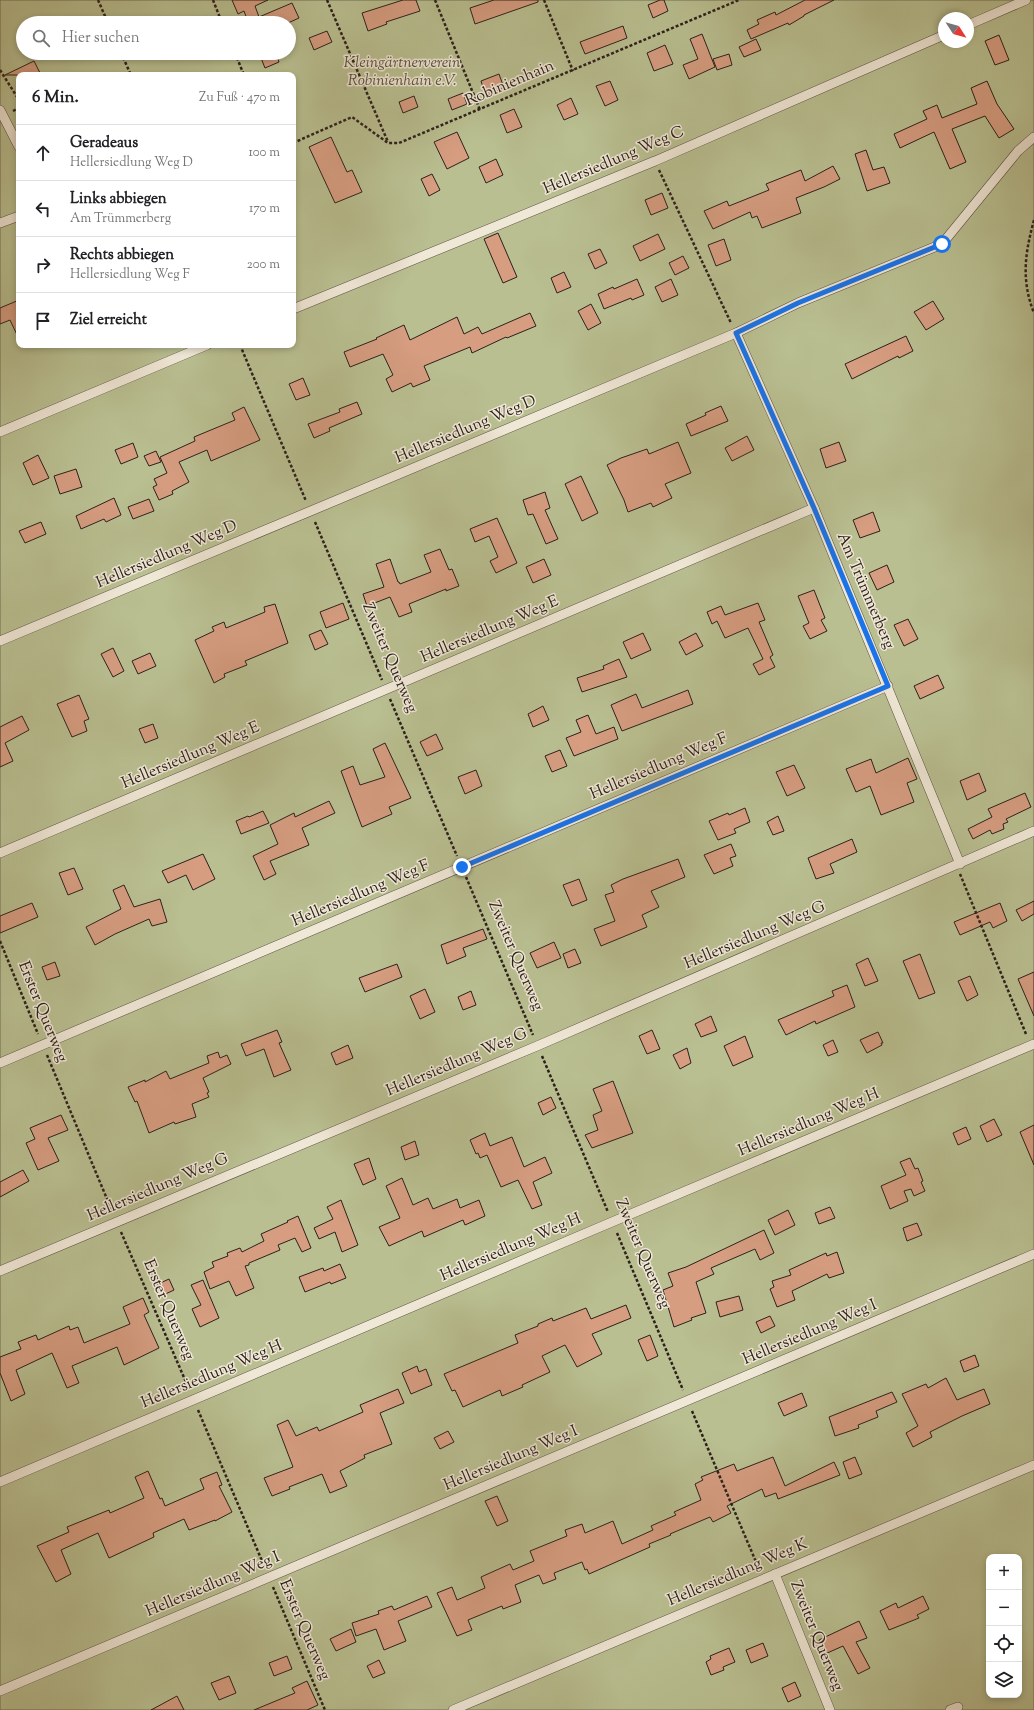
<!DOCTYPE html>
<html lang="de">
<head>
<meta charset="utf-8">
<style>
  :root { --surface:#fff; --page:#f6f6f6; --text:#202124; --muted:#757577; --line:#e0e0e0 }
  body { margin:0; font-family:"Sorts Mill Goudy",serif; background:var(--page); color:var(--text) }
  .controls { position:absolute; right:12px; bottom:12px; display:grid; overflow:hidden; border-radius:8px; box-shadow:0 2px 6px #0003 }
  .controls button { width:36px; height:36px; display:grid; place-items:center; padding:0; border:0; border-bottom:1px solid var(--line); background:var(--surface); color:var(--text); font:20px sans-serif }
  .compass { position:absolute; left:938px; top:12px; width:36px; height:36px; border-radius:50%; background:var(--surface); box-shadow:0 2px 6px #0003; rotate:126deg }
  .stop { position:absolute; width:12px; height:12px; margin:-9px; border:3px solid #1a73e8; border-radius:50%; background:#fff }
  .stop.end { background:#1a73e8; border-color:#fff; box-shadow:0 1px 4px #0008 }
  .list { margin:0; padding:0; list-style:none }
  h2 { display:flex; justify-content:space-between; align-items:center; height:52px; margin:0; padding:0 16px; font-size:17px }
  h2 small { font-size:13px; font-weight:400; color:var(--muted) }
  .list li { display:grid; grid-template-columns:26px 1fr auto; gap:12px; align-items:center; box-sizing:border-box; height:56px; padding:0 16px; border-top:1px solid var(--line) }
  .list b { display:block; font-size:15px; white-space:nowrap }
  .list p { margin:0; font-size:13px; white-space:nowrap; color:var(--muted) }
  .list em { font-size:13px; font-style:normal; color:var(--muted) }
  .icon { flex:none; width:22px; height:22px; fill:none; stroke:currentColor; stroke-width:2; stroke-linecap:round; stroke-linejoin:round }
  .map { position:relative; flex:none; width:1034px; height:1710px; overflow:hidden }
  .search { position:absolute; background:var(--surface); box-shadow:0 2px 6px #0003; left:16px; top:16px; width:280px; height:44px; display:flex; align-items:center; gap:10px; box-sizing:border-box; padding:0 14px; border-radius:22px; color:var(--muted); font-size:15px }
  .panel { position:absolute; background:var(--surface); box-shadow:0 2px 6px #0003; left:16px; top:72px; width:280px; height:276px; border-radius:8px }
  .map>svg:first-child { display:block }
  .green { fill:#b9bf91; stroke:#727056; fill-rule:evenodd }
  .building { fill:#d69d81; stroke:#2c201b }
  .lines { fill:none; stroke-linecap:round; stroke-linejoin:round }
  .service-casing { stroke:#5b4f44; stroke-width:10 }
  .path { stroke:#2c201b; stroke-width:2.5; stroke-dasharray:3 2; stroke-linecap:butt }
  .service { stroke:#f0e8d7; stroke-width:9 }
  .route { stroke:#1a73e8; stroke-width:5 }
  .labels { text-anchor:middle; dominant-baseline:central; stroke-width:3; stroke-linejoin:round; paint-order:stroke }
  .park-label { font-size:16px; font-style:italic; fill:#56503e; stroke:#f0e8d7 }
  .street-label { font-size:16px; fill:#2c201b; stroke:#f0e8d7 }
</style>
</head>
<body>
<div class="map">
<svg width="1034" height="1710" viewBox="0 0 1034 1710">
  <rect width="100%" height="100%" fill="#e8dcc1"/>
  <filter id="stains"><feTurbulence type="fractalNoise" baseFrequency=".005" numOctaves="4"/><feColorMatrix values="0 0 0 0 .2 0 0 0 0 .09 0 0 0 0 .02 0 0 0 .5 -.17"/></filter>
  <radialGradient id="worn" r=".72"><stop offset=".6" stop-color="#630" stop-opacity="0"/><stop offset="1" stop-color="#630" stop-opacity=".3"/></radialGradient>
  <path class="green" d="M0,0H1034V1710H0ZM944,18H968V42H944ZM23,23H289V53H23ZM19,75H293V345H19ZM989,1557H1019V1695H989Z"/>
  <g class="building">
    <path d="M232,0H268L255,6L259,17L292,3L299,18L288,23H245L248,22L244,11L238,14Z"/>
    <path d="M403,0H416L420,11L386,22L387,24L368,31L362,13Z"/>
    <path d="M494,0H538V2L475,24L470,8Z"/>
    <path d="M660,0H664L668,11L653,18L648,5Z"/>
    <path d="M805,0H834L804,15V16L789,25L788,23L751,39L747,30L759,24L757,20L775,12L776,15Z"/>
    <path d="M623,26L627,38L585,54L580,42Z"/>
    <path d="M327,31L332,42L314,50L309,38Z"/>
    <path d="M702,34L715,67L689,79L683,65L698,59L690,39Z"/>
    <path d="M999,35L1009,60L995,65L985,41Z"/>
    <path d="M756,39L761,50L744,57L739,47Z"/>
    <path d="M665,45L673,64L654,71L647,53Z"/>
    <path d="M259,53H276L279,62L265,68Z"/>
    <path d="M729,54L732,65L717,70L713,59Z"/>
    <path d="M34,61L41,75H5Z"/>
    <path d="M499,74L504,88L486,96L481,81Z"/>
    <path d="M610,81L618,100L605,106L596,86Z"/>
    <path d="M987,81L997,104L1014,129L999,138L985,116L952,129L966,162L950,169L934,132L900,148L894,134L927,119L923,111L937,105L942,118L977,104L971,88Z"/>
    <path d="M463,93L467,104L452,110L448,99Z"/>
    <path d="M414,96L418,107L403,113L399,102Z"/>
    <path d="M571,98L578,114L564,120L557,105Z"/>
    <path d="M514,109L522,127L507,133L500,115Z"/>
    <path d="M457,132L469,158L447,169L434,142Z"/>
    <path d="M331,137L347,172L352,170L362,192L335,203L309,147Z"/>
    <path d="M866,150L873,170L884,167L890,183L867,191L855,154Z"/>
    <path d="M496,159L503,175L486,183L479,167Z"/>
    <path d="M833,166L840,179L824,187L796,198L801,213L762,228L757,216L752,218L750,212L713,229L704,211L727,201L729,206L769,190L766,184L801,170L805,181Z"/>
    <path d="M432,174L440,190L429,196L421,179Z"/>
    <path d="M662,193L668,208L651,215L645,200Z"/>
    <path d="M498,233L517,277L503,283L484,239Z"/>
    <path d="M658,234L665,249L640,261L633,246Z"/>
    <path d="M724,239L731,260L716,266L708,245Z"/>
    <path d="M600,249L607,263L595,269L588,254Z"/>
    <path d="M683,256L689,268L675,275L669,263Z"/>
    <path d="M564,272L571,287L557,293L551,278Z"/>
    <path d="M637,279L644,295L632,300L631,298L604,309L598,294L613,287L614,289Z"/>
    <path d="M671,279L678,295L662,302L655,287Z"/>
    <path d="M19,300V339L10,320L0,324V308Z"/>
    <path d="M933,301L944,319L926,330L914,312Z"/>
    <path d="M591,304L601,323L588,330L578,311Z"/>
    <path d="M530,313L536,326L507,338L506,337L472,353L470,347L424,366L430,380L413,387L411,383L392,392L386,379L393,375L383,354L350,367L344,352L377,339L376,338L404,325L410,340L457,317L464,334L478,327L482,334Z"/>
    <path d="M906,336L913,351L899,358L898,356L852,379L845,364Z"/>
    <path d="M303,378L310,395L296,400L289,384Z"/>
    <path d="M357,402L362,414L329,428L330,431L314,438L308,424L340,412L339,409Z"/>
    <path d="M721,406L728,421L691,436L686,424L706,415L705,413Z"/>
    <path d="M244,407L260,440L211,461L207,450L179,462L189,482L172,491L173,494L159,500L153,487L157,485L154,479L167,473L160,457L195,441L194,437L235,420L232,413Z"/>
    <path d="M747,436L754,450L732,461L725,448Z"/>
    <path d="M678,442L691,473L665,484L672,498L653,507L651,503L628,512L624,500L607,465L621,458L647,449L649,454Z"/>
    <path d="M839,442L846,461L826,468L820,449Z"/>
    <path d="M133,443L138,457L121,464L115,450Z"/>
    <path d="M156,451L161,462L149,466L144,456Z"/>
    <path d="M38,455L49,478L33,485L23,463Z"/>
    <path d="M76,469L82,487L60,494L54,476Z"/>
    <path d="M581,476L598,513L582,521L565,484Z"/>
    <path d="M545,492L550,508L545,510L558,539L546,544L533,514L528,515L523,500Z"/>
    <path d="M114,498L121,515L106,522L104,519L81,529L76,516Z"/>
    <path d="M149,499L154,511L133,519L128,507Z"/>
    <path d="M873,512L880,531L860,538L853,520Z"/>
    <path d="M497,518L517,563L496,573L490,561L498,557L489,536L475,542L470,529Z"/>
    <path d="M41,522L46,534L25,543L19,531Z"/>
    <path d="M440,549L449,570L452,569L459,586L446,591V589L409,604L412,612L399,617L390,597L367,606L363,594L384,587L376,564L390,559L398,582H399L400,584L431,572L424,555Z"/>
    <path d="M544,559L551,575L533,583L526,567Z"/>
    <path d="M887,565L894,582L877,590L869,573Z"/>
    <path d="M814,590L825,618L821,620L827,631L810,639L803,626L809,623L798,596Z"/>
    <path d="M343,603L349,619L326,628L320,612Z"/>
    <path d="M758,603L765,620L759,622L773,655L770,657L775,667L759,675L753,664L763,659L748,628L725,638L717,621L712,624L707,612L721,606L725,615Z"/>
    <path d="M275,604L288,643L245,661L247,665L224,674L225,677L214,683L195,640L214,631L212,627L224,622L226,628L265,612L264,607Z"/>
    <path d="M908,619L918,639L904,646L894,625Z"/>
    <path d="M321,630L328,644L315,650L309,635Z"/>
    <path d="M643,633L651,650L631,659L623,642Z"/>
    <path d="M696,633L703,646L686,655L679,642Z"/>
    <path d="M113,648L124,671L113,677L101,654Z"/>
    <path d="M150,653L156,666L138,674L132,661Z"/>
    <path d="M619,659L627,677L582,692L577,678L604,669L603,666Z"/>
    <path d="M938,675L944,688L920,699L914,686Z"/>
    <path d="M688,690L693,704L622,731L611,705L636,694L642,708Z"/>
    <path d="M79,695L89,719L84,721L87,731L72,737L57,704Z"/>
    <path d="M543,706L549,720L533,727L528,714Z"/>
    <path d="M588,715L596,734L614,727L618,739L574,756L566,738L581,732L576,720Z"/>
    <path d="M22,716L29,730L5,743L13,761L0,767V727Z"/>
    <path d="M153,724L158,738L145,743L139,729Z"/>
    <path d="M436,734L443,749L427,756L420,742Z"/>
    <path d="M385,743L411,798L389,807L392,814L362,827L341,771L353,766L360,785L385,777L373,749Z"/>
    <path d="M560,750L567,766L552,772L545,756Z"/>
    <path d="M908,758L917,779L907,783L914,802L881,815L870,786L856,792L846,769L871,759L876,773Z"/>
    <path d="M794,765L805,788L787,796L776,772Z"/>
    <path d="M476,770L482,786L465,794L458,777Z"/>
    <path d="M979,773L986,791L967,800L960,781Z"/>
    <path d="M1025,793L1031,807L1006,819L1008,822L1003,824L1004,829L992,834L990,830L973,839L968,829L992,817L988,809Z"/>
    <path d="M329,801L335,813L302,828L309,845L270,861L276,874L264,880L253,856L278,844L270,825L294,813L295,817Z"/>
    <path d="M745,808L750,822L734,829L736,833L718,840L709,821L728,813L729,815Z"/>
    <path d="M263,811L269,823L241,834L236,821L248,816L249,817Z"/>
    <path d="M778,816L784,831L773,835L767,822Z"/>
    <path d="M852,839L857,852L830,864L834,873L816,879L808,858Z"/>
    <path d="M731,844L736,856L730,858L733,866L714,874L704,855Z"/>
    <path d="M203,854L215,879L193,890L186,875L168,883L162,871Z"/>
    <path d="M678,859L685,877L651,891L659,907L642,915L647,927L601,946L594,929L615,921L605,895L614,892L611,885L623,879Z"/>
    <path d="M74,868L83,889L68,895L59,873Z"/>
    <path d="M579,879L587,900L572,906L563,885Z"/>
    <path d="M124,885L134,907L160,899L167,922L152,926L149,919L115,934L95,945L86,927L121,909L113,890Z"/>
    <path d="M1034,901V914L1022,921L1016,910Z"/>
    <path d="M32,903L38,917L0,933V916Z"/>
    <path d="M1000,903L1007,921L993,928L990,922L960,935L954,922Z"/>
    <path d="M483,929L487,939L463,948L466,956L447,964L441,945Z"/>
    <path d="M554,942L561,958L537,968L530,953Z"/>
    <path d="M575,949L581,963L568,968L563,954Z"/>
    <path d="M920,954L935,993L919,999L903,961Z"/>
    <path d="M868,958L878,981L865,986L856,964Z"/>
    <path d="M55,962L60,976L47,980L42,967Z"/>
    <path d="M397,964L402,977L365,992L359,978Z"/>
    <path d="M1034,972V1016L1018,979Z"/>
    <path d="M970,976L978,995L967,1001L958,981Z"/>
    <path d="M847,985L855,1007L816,1024L815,1021L786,1035L778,1020L834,996L832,991Z"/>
    <path d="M425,989L435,1012L420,1019L410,996Z"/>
    <path d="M471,991L476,1005L463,1010L458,997Z"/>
    <path d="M711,1016L717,1031L701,1037L695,1024Z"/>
    <path d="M277,1030L282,1042L279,1043L291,1070L274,1077L264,1049L246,1056L241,1044Z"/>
    <path d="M652,1030L660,1049L647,1054L639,1036Z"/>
    <path d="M878,1032L883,1043H881L882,1045L867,1053L860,1040Z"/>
    <path d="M745,1036L753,1057L733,1066L724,1046Z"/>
    <path d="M833,1040L838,1052L828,1056L823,1045Z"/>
    <path d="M348,1045L353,1058L336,1065L331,1053Z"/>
    <path d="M687,1048L691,1063L680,1069L673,1055Z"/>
    <path d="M218,1052L220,1058L227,1055L231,1064L203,1078L209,1092L207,1093L209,1097L192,1104L196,1117L175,1124L174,1122L149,1133L137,1101L135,1102L128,1087L145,1080V1082L166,1071L170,1079L209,1063L207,1056Z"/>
    <path d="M613,1081L633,1133L592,1148L585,1135L598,1130L593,1115L602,1111L593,1089Z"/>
    <path d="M551,1097L556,1108L543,1115L538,1103Z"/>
    <path d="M61,1115L68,1130L48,1138L59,1161L38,1170L26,1143L35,1139L30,1128Z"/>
    <path d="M994,1119L1002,1135L987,1142L980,1126Z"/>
    <path d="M1034,1125V1165L1020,1132Z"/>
    <path d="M966,1127L971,1139L958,1145L953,1133Z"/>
    <path d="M485,1133L490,1146L512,1137L524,1167L545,1157L552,1173L533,1182L542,1205L532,1209L518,1180L501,1187L487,1155L480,1158L478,1153L476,1154L470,1140Z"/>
    <path d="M415,1141L419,1155L405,1160L401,1147Z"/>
    <path d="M369,1158L376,1179L363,1185L354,1164Z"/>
    <path d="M910,1158L915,1169L918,1168L923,1181L921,1182L925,1191L914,1196L911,1189L904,1191L908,1201L890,1209L881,1186L906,1175L900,1162Z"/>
    <path d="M23,1170L29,1181L0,1197V1182Z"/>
    <path d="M402,1178L413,1205L428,1198L433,1209L457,1199L460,1208L479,1200L485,1216L465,1225L463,1220L424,1237L422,1231L389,1246L379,1227L400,1218L386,1186Z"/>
    <path d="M341,1200L358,1245L342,1252L335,1232L319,1239L314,1228L333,1219L327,1207Z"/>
    <path d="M830,1207L835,1218L819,1224L815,1213Z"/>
    <path d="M788,1210L795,1225L775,1235L768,1220Z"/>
    <path d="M298,1216L311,1248L302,1252L295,1238L278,1245L280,1250L249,1263V1265L245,1266L254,1288L236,1296L229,1281L210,1289L204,1272L214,1267L212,1262L228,1256L227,1253L240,1248L242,1252L264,1241L261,1234L288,1222L287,1221Z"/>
    <path d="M917,1223L922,1235L907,1241L903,1228Z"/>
    <path d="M764,1230L774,1253L760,1260L755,1249L711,1268L714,1274L696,1282L706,1313L691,1318L692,1320L674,1327L663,1290L673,1286L668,1273L686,1267Z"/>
    <path d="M837,1252L844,1273L829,1278L827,1274L792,1291L795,1300L777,1307L770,1289L774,1287L772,1281L791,1275L789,1270L826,1253L827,1256Z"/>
    <path d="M340,1264L346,1278L331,1284L330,1282L305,1292L299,1277L323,1268L324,1271Z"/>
    <path d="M169,1279L174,1290L159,1297L154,1286Z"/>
    <path d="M203,1280L219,1318L200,1327L192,1309L201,1305L191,1285Z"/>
    <path d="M739,1296L743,1310L720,1317L716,1302Z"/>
    <path d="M143,1298L149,1312L144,1315L159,1348L124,1365L117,1347L72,1366L79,1383L67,1388L52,1353L16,1370L25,1394L11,1401L0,1373V1357L21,1349L18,1342L36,1335L38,1340L69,1326L70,1330L78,1327L84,1343L130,1324L123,1307Z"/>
    <path d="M626,1305L631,1318L592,1334L602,1354L577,1367L565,1345L542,1356L550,1372L522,1385L523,1387L502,1396L500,1390L463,1407L455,1390L452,1391L444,1374L518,1343L515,1335L538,1326V1324L552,1318L553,1321L586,1308L591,1319Z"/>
    <path d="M770,1316L775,1326L761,1333L756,1322Z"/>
    <path d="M650,1335L658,1356L647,1361L638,1340Z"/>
    <path d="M975,1355L979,1366L964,1372L960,1361Z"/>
    <path d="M417,1366L419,1372L426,1369L432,1385L411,1394L402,1373Z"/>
    <path d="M946,1378L957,1400L984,1389L990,1404L962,1416L930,1432L932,1437L913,1447L906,1433L918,1426L902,1394L926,1384L928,1388Z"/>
    <path d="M398,1389L404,1403L380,1413L392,1444L364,1455L365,1458L340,1471L347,1486L330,1493L322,1474L289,1487L290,1489L272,1496L264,1478L293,1467L277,1425L288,1420L296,1436L317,1427L319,1431L363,1412L360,1405Z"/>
    <path d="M892,1392L897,1402L876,1411L878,1417L858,1425L859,1428L835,1436L829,1417Z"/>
    <path d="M802,1393L807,1406L784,1416L778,1403Z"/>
    <path d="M448,1431L454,1442L440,1449L434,1438Z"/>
    <path d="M773,1457L785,1486L834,1462L840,1475L778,1499L776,1493L765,1497L762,1489L727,1506L731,1513L713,1522L710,1517L670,1534L671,1535L649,1544L650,1547L589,1574L587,1569L585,1570L582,1562L554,1573L556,1579L543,1584L539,1575L515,1585L521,1602L503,1609L502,1606L468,1620L472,1630L457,1636L437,1593L452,1587L457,1600L485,1588L481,1577L510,1564L513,1570L534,1561L530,1551L567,1536L565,1530L582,1524L585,1533L613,1521L622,1544L653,1530L651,1526L676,1515L674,1512L701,1500L695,1484L703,1480L701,1477L734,1464L737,1471Z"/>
    <path d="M855,1457L862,1474L849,1479L843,1462Z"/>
    <path d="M148,1471L160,1499L162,1498L165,1506L204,1489L200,1479L217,1472L222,1485L219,1486L232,1512L215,1521V1520L189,1530L184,1519L153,1533L154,1537L109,1558L98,1533L61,1550L71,1574L56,1582L37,1546L69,1532L67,1527L109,1510L110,1513L144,1498L135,1477Z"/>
    <path d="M497,1496L508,1521L497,1526L485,1501Z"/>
    <path d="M427,1596L432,1607L398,1621L406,1641L384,1650L376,1629L356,1636L352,1623L379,1614L378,1611L392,1606L394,1610Z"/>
    <path d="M923,1596L929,1609L917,1615L919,1618L889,1630L880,1611L896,1603L898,1608Z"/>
    <path d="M859,1621L867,1638L856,1642L870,1668L858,1674L843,1646L825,1654L819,1640Z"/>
    <path d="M351,1629L356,1642L336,1651L330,1639Z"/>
    <path d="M763,1643L768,1656L751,1663L746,1650Z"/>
    <path d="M729,1648L735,1662L723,1667L724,1670L711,1675L706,1662L711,1659L710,1656Z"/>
    <path d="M287,1656L292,1669L274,1676L269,1663Z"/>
    <path d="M379,1660L385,1673L373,1678L367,1666Z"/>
    <path d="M229,1676L236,1693L219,1700L211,1683Z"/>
    <path d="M307,1681L318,1705L307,1710H254L295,1693L292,1688Z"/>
    <path d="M795,1682L801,1696L788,1702L782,1688Z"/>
    <path d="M177,1696L184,1710H151Z"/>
  </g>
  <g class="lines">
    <g class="service-casing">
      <g id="service">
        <path d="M968,25L1026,0"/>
        <path d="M0,110L19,147"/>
        <path d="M0,223L19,216"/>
        <path d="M293,309L655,161L944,35"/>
        <path d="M736,333L814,508L960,864"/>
        <path d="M0,432L207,345"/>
        <path d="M0,641L736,333L798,303L942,244L1018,151L1034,137"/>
        <path d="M0,853L814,508"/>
        <path d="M0,1063L888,686"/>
        <path d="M0,1271L537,1046L1034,831"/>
        <path d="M0,1482L612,1222L1034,1044"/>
        <path d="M775,1574L830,1710"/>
        <path d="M0,1691L1034,1254"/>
        <path d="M453,1710L1034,1465"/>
        <path d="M950,1710L958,1707"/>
      </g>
    </g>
    <g class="path">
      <path d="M98,0L108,23"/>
      <path d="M213,0L222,23"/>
      <path d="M327,0L388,142"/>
      <path d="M435,0L480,110"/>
      <path d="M544,0L573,71"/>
      <path d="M121,53L131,75"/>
      <path d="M235,53L244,75"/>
      <path d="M0,70L19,100"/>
      <path d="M13,111L19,108"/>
      <path d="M293,143L352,117L388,143H399L739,0"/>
      <path d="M659,170L731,323"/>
      <path d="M1034,220C1025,253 1021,280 1034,313"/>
      <path d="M240,345L306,501"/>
      <path d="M315,522L382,680"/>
      <path d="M390,699L457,856"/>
      <path d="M960,874L1026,1034"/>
      <path d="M466,877L533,1035"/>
      <path d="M0,941L38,1034"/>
      <path d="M47,1055L112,1211"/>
      <path d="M542,1056L608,1212"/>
      <path d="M121,1232L189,1389"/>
      <path d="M617,1233L683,1390"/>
      <path d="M198,1410L265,1568"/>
      <path d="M692,1411L759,1569"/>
      <path d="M273,1587L325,1710"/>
    </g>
    <use href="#service" class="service"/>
  </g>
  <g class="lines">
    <path class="route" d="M462,867L888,686L814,508L736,333L798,303L942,244"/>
  </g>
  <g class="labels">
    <g class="park-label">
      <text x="402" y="63">Kleingärtnerverein<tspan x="402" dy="18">Robinienhain e.V.</tspan></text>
    </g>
    <g class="street-label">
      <text transform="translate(510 84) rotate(-23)">Robinienhain</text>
      <text transform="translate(614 161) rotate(-23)">Hellersiedlung Weg C</text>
      <text transform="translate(466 430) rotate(-23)">Hellersiedlung Weg D</text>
      <text transform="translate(167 555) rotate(-23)">Hellersiedlung Weg D</text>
      <text transform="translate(865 591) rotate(67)">Am Trümmerberg</text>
      <text transform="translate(490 630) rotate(-23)">Hellersiedlung Weg E</text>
      <text transform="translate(389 658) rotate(67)">Zweiter Querweg</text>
      <text transform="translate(191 756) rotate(-23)">Hellersiedlung Weg E</text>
      <text transform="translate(659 767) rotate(-23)">Hellersiedlung Weg F</text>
      <text transform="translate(361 894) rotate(-23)">Hellersiedlung Weg F</text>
      <text transform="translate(755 936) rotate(-23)">Hellersiedlung Weg G</text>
      <text transform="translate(515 956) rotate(67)">Zweiter Querweg</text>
      <text transform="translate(42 1012) rotate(68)">Erster Querweg</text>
      <text transform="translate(457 1063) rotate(-23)">Hellersiedlung Weg G</text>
      <text transform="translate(809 1123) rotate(-23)">Hellersiedlung Weg H</text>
      <text transform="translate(158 1188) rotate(-23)">Hellersiedlung Weg G</text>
      <text transform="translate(511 1248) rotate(-23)">Hellersiedlung Weg H</text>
      <text transform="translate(642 1254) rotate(67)">Zweiter Querweg</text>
      <text transform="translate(168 1310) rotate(67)">Erster Querweg</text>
      <text transform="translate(810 1333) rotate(-23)">Hellersiedlung Weg I</text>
      <text transform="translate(212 1375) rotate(-23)">Hellersiedlung Weg H</text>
      <text transform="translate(511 1459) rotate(-23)">Hellersiedlung Weg I</text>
      <text transform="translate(738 1573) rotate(-23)">Hellersiedlung Weg K</text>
      <text transform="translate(213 1585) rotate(-23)">Hellersiedlung Weg I</text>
      <text transform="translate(304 1630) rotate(67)">Erster Querweg</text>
      <text transform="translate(816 1636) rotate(68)">Zweiter Querweg</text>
    </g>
  </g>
  <rect width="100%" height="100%" filter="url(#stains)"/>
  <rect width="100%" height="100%" fill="url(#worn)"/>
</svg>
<div class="controls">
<button>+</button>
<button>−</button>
<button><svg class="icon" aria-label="locate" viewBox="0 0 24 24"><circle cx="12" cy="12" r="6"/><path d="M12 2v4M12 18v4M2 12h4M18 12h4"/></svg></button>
<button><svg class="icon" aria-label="layers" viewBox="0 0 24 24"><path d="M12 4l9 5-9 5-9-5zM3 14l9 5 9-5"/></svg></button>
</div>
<svg class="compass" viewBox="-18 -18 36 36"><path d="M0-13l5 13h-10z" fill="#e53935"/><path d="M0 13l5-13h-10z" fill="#757577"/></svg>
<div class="stop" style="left:942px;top:244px"></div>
<div class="stop end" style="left:462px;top:867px"></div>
<div class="search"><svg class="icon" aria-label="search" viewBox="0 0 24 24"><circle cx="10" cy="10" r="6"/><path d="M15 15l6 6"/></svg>Hier suchen</div>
<section class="panel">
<h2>6 Min.<small>Zu Fuß · 470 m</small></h2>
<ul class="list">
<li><svg class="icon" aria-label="ahead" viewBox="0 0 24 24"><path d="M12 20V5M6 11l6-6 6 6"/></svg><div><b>Geradeaus</b><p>Hellersiedlung Weg D</p></div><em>100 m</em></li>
<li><svg class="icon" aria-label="left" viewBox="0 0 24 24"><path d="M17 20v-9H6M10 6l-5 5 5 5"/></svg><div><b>Links abbiegen</b><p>Am Trümmerberg</p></div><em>170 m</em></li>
<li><svg class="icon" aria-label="right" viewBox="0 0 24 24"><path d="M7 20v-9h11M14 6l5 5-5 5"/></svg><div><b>Rechts abbiegen</b><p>Hellersiedlung Weg F</p></div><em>200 m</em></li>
<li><svg class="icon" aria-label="arrive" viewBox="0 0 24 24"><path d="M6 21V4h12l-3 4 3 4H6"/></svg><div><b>Ziel erreicht</b></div></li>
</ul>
</section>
</div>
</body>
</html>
